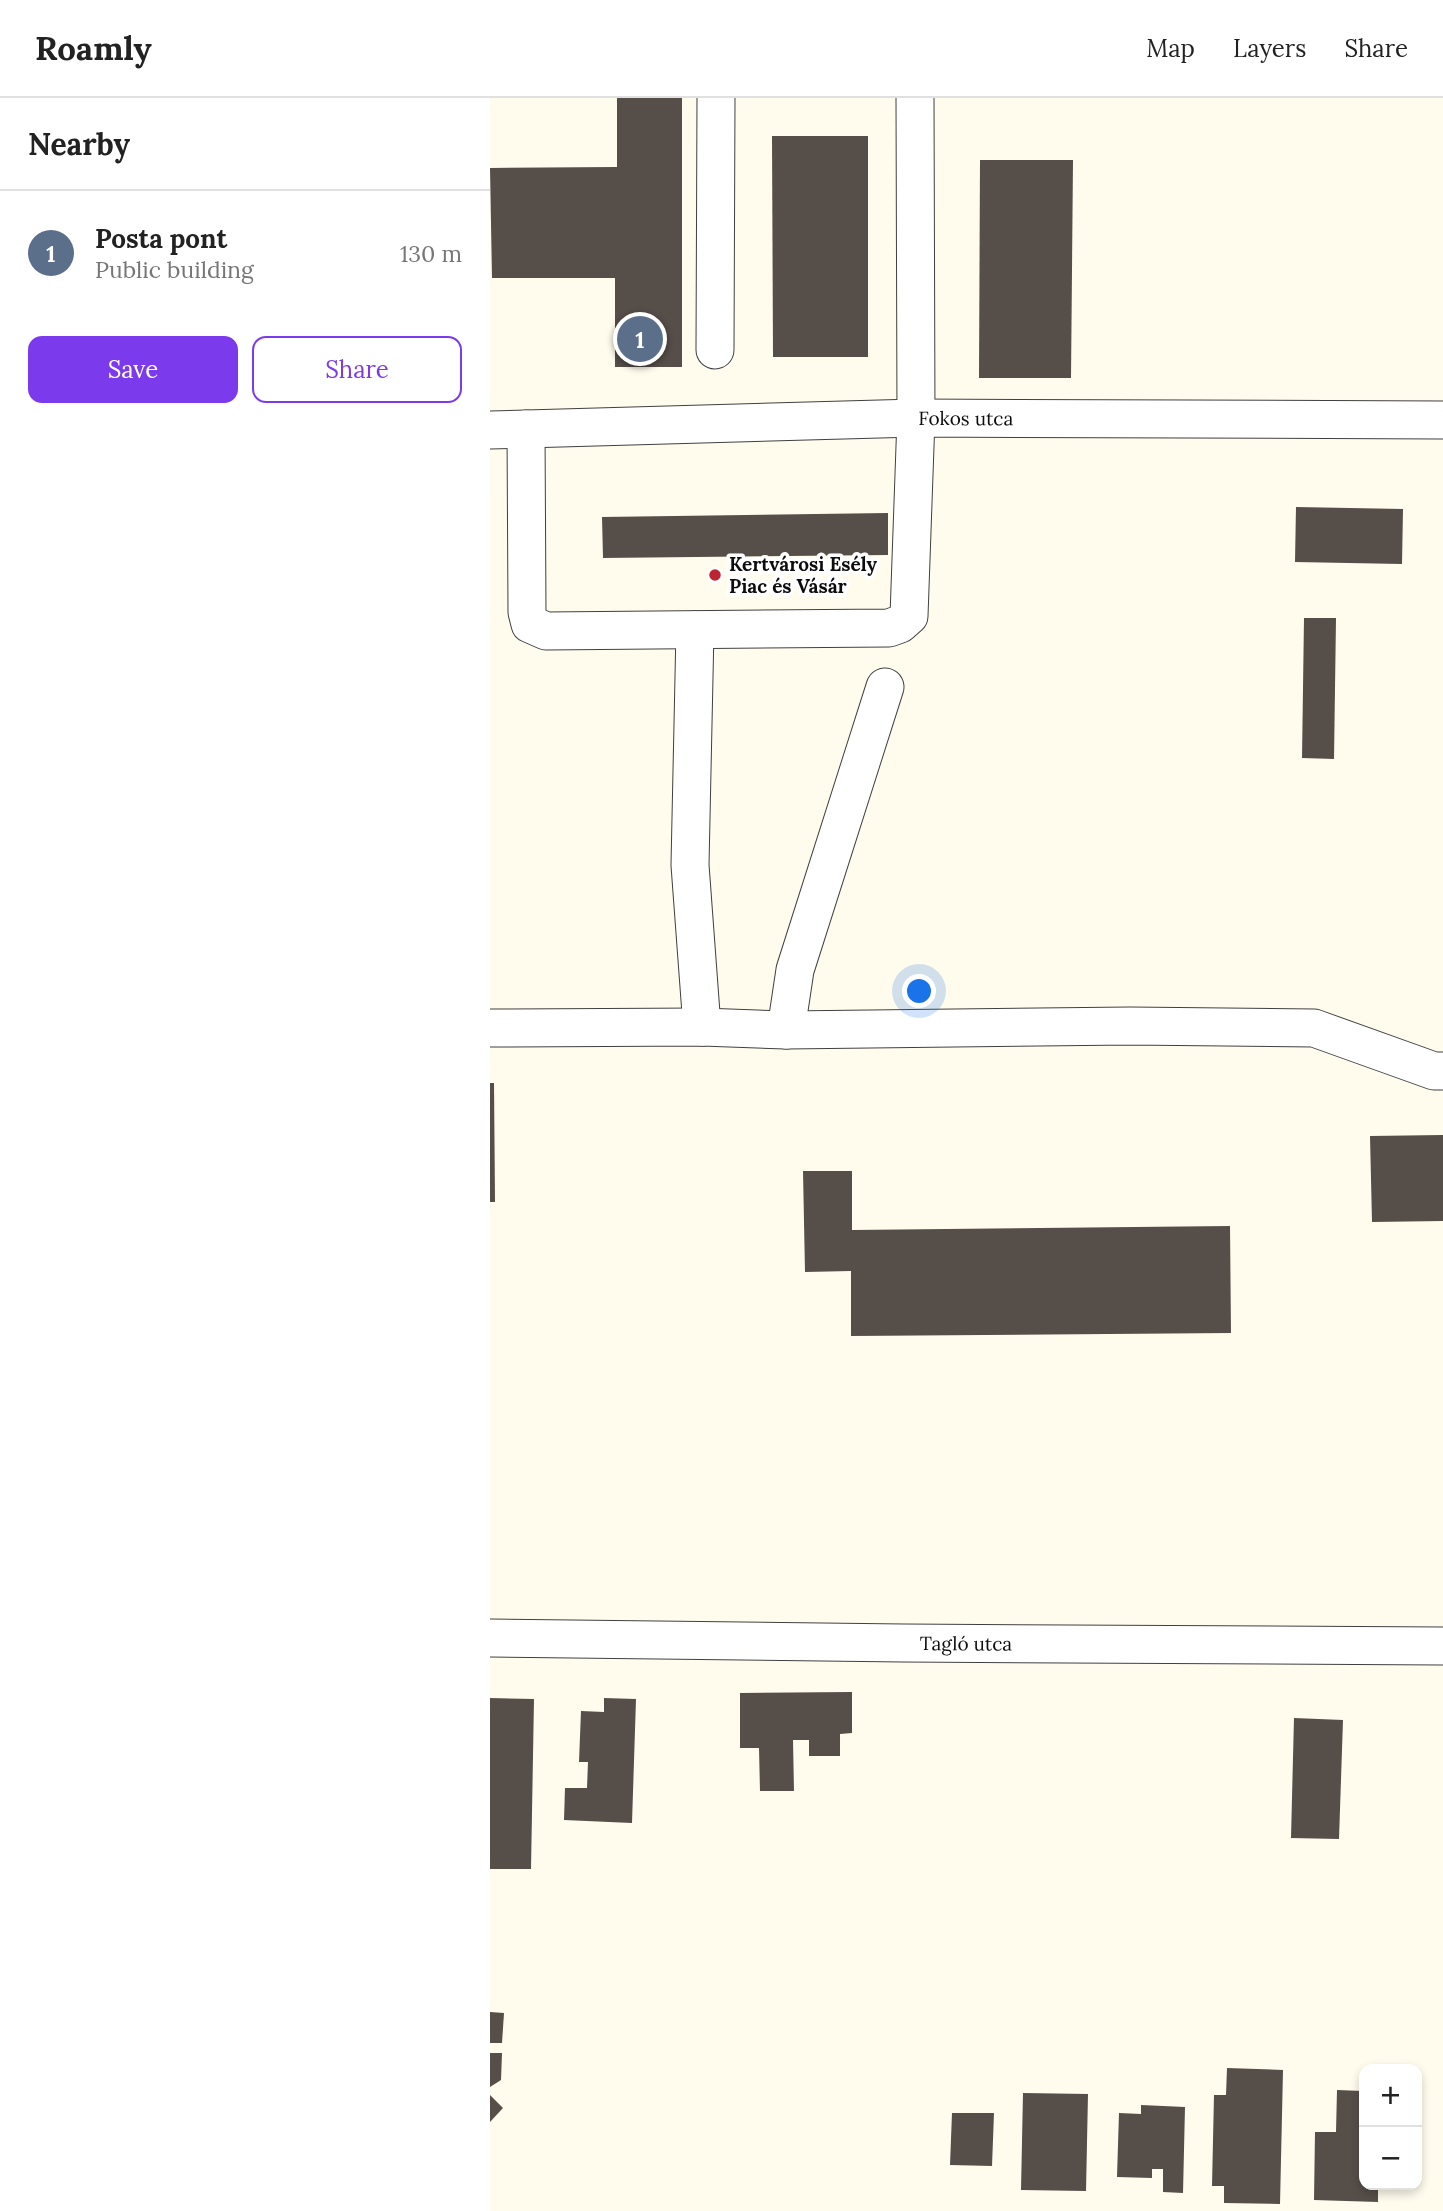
<!DOCTYPE html>
<html lang="en">
<head>
<meta charset="utf-8">
<style>
  :root { --surface:#fff; --page:#f6f6f6; --text:#222; --muted:#767676; --line:#e0e0e0; --accent:#7c3aed }
  body { margin:0; font-family:Lora,serif; background:var(--page); color:var(--text) }
  .controls { position:absolute; right:21px; bottom:21px; display:grid; overflow:hidden; border-radius:14px; box-shadow:0 4px 10px #0003 }
  .controls button { width:63px; height:63px; display:grid; place-items:center; padding:0; border:0; border-bottom:2px solid var(--line); background:var(--surface); color:var(--text); font:35px sans-serif }
  .you { position:absolute; left:430px; top:894px; width:24px; height:24px; margin:-18px; border:5px solid #fff; border-radius:50%; background:#1a73e8; box-shadow:0 0 0 10px #1a73e833 }
  .badge { display:grid; place-items:center; width:46px; height:46px; border-radius:50%; background:var(--accent); color:#fff; font-size:23px; font-weight:700 }
  .pin { position:absolute; translate:-50% -50%; border:4px solid #fff; box-shadow:0 2px 7px #0006 }
  .list { margin:0; padding:0; list-style:none }
  h2 { display:flex; justify-content:space-between; align-items:center; height:91px; margin:0; padding:0 28px; font-size:30px }
  h2 small { font-size:23px; font-weight:400; color:var(--muted) }
  .list li { display:grid; grid-template-columns:46px 1fr auto; gap:21px; align-items:center; box-sizing:border-box; height:126px; padding:0 28px; border-top:2px solid var(--line) }
  .list b { display:block; font-size:26px; white-space:nowrap }
  .list p { margin:0; font-size:23px; white-space:nowrap; color:var(--muted) }
  .list em { font-size:23px; font-style:normal; color:var(--muted) }
  .actions { display:flex; gap:14px; padding:21px 28px }
  .actions a { flex:1; padding:16px 0; border:2px solid var(--accent); border-radius:14px; text-align:center; font-size:24px; color:var(--accent) }
  .actions .main { background:var(--accent); color:#fff }
  .map { position:relative; flex:none; width:953px; height:2113px; overflow:hidden }
  header { display:flex; align-items:center; gap:42px; box-sizing:border-box; height:98px; padding:0 35px; background:var(--surface); border-bottom:2px solid var(--line) }
  header strong { font-size:33px }
  nav { display:flex; gap:38px; margin-inline-start:auto; font-size:24px }
  main { display:flex }
  aside { flex:1; background:var(--surface) }
  .map>svg:first-child { display:block }
  .building { fill:#564e49 }
  .lines { fill:none; stroke-linecap:round; stroke-linejoin:round }
  .minor-casing { stroke:#404040; stroke-width:39 }
  .minor { stroke:#fff; stroke-width:37 }
  .poi-dot { fill:#bd2535; stroke:#fff; stroke-width:2.5 }
  .labels { text-anchor:middle; dominant-baseline:central; stroke-width:7; stroke-linejoin:round; paint-order:stroke }
  .street-label { font-size:19px; fill:#0d0d0d; stroke:#fff }
  .poi-label { font-size:19px; font-weight:bold; fill:#0d0d0d; stroke:#fff; text-anchor:start }
</style>
</head>
<body>
<header>
<strong>Roamly</strong>
<nav><a>Map</a><a>Layers</a><a>Share</a></nav>
</header>
<main>
<aside>
<h2>Nearby<small></small></h2>
<ul class="list">
<li><span class="badge" style="background:#5c6f8a">1</span><div><b>Posta pont</b><p>Public building</p></div><em>130 m</em></li>
</ul>
<div class="actions"><a class="main">Save</a><a>Share</a></div>
</aside>
<div class="map">
<svg width="953" height="2113" viewBox="0 0 953 2113">
  <rect width="100%" height="100%" fill="#fffbed"/>
  <g class="building">
    <path d="M127,0H192V269H125V180H2L0,70L127,69Z"/>
    <path d="M282,38H378V259H283Z"/>
    <path d="M490,62H583L581,280H489Z"/>
    <path d="M806,409L913,411L912,466L805,464Z"/>
    <path d="M398,415V457L113,460L112,419Z"/>
    <path d="M814,520H846L844,661L812,660Z"/>
    <path d="M0,985H4L5,1104H0Z"/>
    <path d="M953,1037V1123L882,1124L880,1038Z"/>
    <path d="M313,1073H362V1132L740,1128L741,1235L361,1238V1173L315,1174Z"/>
    <path d="M362,1594V1635L350,1636V1658H319V1642H303L304,1693H270L269,1650H250V1595Z"/>
    <path d="M0,1600L44,1601L41,1771H0Z"/>
    <path d="M114,1600L146,1601L142,1725L74,1722L75,1690H97L98,1664H89L91,1613L114,1614Z"/>
    <path d="M804,1620L853,1622L849,1741L801,1740Z"/>
    <path d="M0,1914L14,1915L12,1945H0Z"/>
    <path d="M0,1955H12L11,1982L0,1989Z"/>
    <path d="M737,1970L793,1972L790,2106L734,2105V2088H722L724,1997H736Z"/>
    <path d="M847,1992L873,1993L874,2087H888V2104L824,2102L825,2034H846Z"/>
    <path d="M533,1995L598,1996L596,2093L531,2092Z"/>
    <path d="M0,1997L13,2010L0,2024Z"/>
    <path d="M651,2007L695,2009L693,2095L673,2094V2071H662V2080L627,2079L629,2015L651,2016Z"/>
    <path d="M462,2015H504L502,2068L460,2067Z"/>
  </g>
  <g class="lines">
    <g class="minor-casing">
      <g id="minor">
        <path d="M225,252L226,0"/>
        <path d="M36,331L37,514L40,526L56,533L399,530L410,526L419,518L426,320L425,0"/>
        <path id="s1" d="M0,332L426,320L953,322"/>
        <path d="M205,532L200,767L212,929"/>
        <path d="M0,930L212,929L296,932L640,928L824,930L944,973H953"/>
        <path d="M296,932L305,872L395,589"/>
        <path id="s2" d="M0,1540L413,1545L953,1548"/>
      </g>
    </g>
    <use href="#minor" class="minor"/>
  </g>
  <circle class="poi-dot" cx="225" cy="477" r="7"/>
  <g class="labels">
    <g class="street-label">
      <text stroke="none"><textPath href="#s1" startOffset="476">Fokos utca</textPath></text>
      <text stroke="none"><textPath href="#s2" startOffset="476">Tagló utca</textPath></text>
    </g>
    <g class="poi-label">
      <text x="239" y="466">Kertvárosi Esély<tspan x="239" dy="22">Piac és Vásár</tspan></text>
    </g>
  </g>
</svg>
<div class="controls">
<button>+</button>
<button>−</button>
</div>
<div class="you"></div>
<div class="pin badge" style="left:150px;top:241px;background:#5c6f8a">1</div>
</div>
</main>
</body>
</html>
